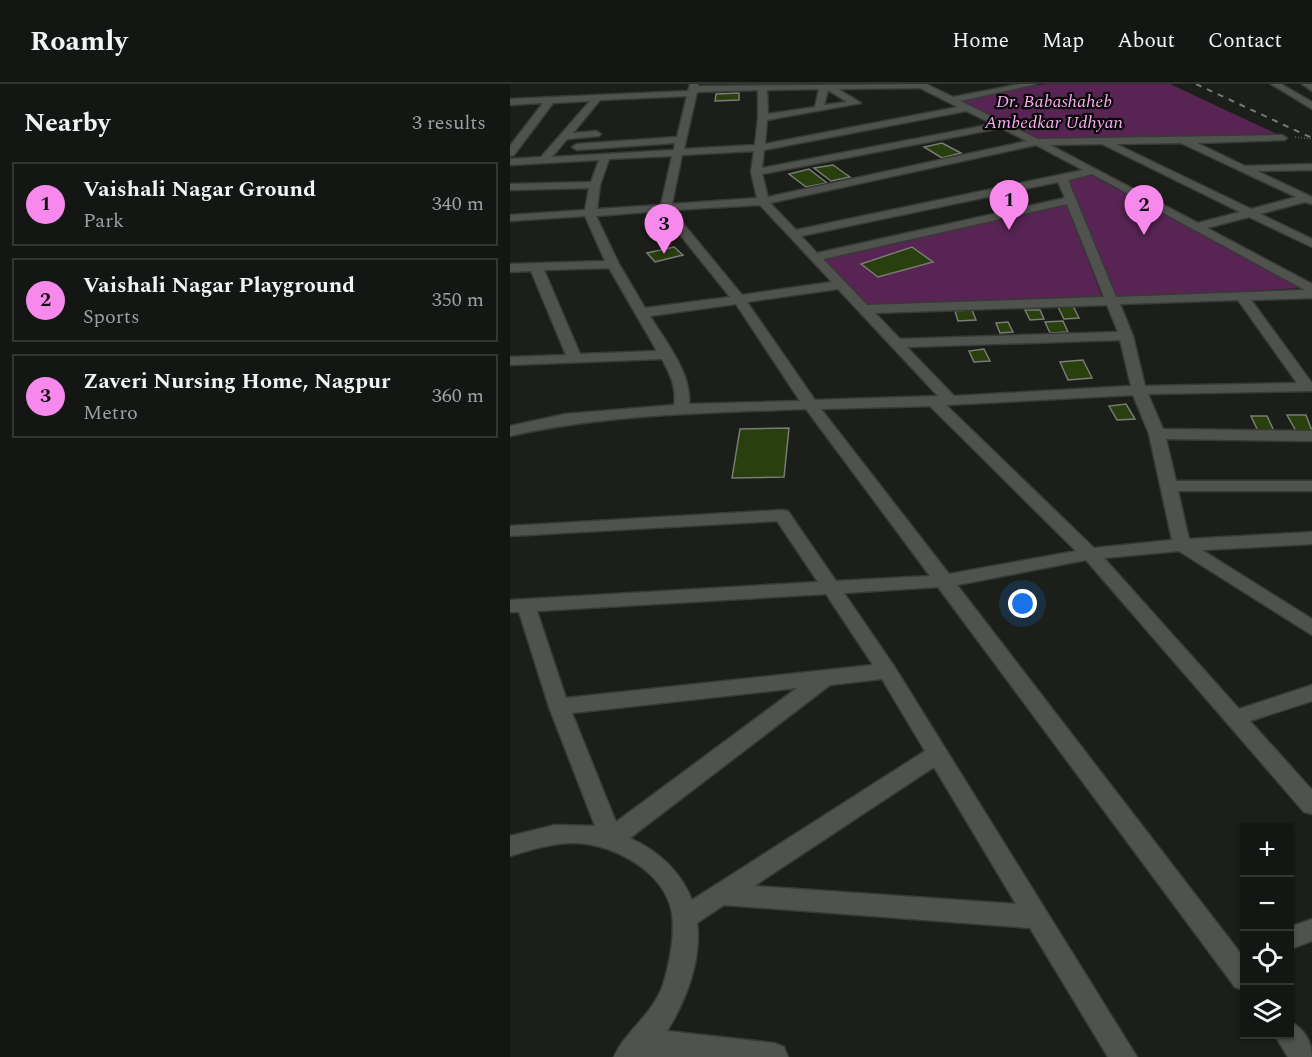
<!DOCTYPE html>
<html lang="en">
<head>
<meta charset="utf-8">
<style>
  :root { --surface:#141613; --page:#212321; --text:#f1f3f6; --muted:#9d9fa0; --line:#333533; --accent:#f788ec }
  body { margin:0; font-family:Spectral,serif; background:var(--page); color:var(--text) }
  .controls { position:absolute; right:18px; bottom:18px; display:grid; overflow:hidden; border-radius:0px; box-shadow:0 2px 4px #0004 }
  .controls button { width:54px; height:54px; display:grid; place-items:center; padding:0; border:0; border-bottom:2px solid var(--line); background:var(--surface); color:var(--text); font:30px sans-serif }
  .you { position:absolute; left:513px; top:520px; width:21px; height:21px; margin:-15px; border:4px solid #fff; border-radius:50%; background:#1a73e8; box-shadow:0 0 0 9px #1a73e833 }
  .badge { display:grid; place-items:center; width:39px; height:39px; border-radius:50%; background:var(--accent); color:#111; font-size:20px; font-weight:700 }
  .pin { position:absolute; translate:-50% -50px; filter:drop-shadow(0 2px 3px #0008) }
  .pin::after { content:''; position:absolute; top:32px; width:21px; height:18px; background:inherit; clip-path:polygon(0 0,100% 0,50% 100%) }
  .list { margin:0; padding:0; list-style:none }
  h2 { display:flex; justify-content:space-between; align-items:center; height:78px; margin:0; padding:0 24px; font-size:26px }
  h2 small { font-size:20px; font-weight:400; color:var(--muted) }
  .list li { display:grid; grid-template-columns:39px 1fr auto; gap:18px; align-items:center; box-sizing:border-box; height:84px; margin:0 12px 12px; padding:0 12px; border:2px solid var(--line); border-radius:0px }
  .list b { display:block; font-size:22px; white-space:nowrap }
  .list p { margin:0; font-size:20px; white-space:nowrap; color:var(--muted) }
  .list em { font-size:20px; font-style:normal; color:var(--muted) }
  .icon { flex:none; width:33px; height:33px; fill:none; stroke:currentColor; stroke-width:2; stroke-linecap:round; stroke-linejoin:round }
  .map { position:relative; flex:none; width:802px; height:973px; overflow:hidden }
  header { display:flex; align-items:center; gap:36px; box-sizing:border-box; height:84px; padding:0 30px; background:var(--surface); border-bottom:2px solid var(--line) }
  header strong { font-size:28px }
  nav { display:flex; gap:33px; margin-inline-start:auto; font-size:21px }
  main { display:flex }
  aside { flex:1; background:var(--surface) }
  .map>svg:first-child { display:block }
  .green { fill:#572453 }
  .building { fill:#293f0d; stroke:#797c76; stroke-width:1.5 }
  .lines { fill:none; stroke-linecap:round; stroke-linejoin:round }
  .minor-casing { stroke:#383a37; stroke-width:3 }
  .path { stroke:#636561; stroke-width:1.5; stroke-dasharray:1 2; stroke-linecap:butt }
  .minor { fill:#50534d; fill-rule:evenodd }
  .rail { stroke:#787a76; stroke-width:2; stroke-dasharray:6 6; stroke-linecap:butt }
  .labels { text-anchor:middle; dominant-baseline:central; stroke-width:4.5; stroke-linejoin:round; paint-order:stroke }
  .far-park-label { font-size:18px; font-style:italic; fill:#faabf1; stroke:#060706 }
</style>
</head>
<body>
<header>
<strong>Roamly</strong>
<nav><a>Home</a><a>Map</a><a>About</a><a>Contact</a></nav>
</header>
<main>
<aside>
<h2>Nearby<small>3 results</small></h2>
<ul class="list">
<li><span class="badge">1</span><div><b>Vaishali Nagar Ground</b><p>Park</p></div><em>340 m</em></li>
<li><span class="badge">2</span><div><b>Vaishali Nagar Playground</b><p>Sports</p></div><em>350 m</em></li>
<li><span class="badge">3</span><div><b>Zaveri Nursing Home, Nagpur</b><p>Metro</p></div><em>360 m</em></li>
</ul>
</aside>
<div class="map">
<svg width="802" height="973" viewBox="0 0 802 973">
  <rect width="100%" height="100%" fill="#1b1e19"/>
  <g class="green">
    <path d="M535,0H660L769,51L525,56L446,16Z"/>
    <path d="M577,89L791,204L608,215L548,97Z"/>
    <path d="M556,119L593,216L354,224L307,174Z"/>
  </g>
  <g class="building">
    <path d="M229,9V16L205,17L206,10Z"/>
    <path d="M432,59L451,69L432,74L414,63Z"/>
    <path d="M323,81L340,93L321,97L304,84Z"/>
    <path d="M299,85L317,99L296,103L279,90Z"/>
    <path d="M164,163L173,171L145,178L137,169Z"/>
    <path d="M402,163L423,178L368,193L351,180Z"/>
    <path d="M563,222L569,234L554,235L548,223Z"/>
    <path d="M462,226L466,236L448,237L445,227Z"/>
    <path d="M515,226H530L534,235L520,236Z"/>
    <path d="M553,237L558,248L540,249L535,238Z"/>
    <path d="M498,238L503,248L490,249L486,239Z"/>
    <path d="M474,265L480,277L464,278L459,267Z"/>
    <path d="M573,276L582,294L558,296L550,278Z"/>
    <path d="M616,320L625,335L607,336L599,322Z"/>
    <path d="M777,331H796L802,347H786Z"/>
    <path d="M741,332H757L764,347H748Z"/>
    <path d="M279,344L274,393L222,394L230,345Z"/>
  </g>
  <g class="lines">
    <g class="minor-casing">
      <g id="minor">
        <path d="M180,0H188V2L416,0L443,13L510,0H527L450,17L528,55L772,51L777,54L775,56L687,59L735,82L802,80V86L747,87L802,113V120L795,118L750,130L802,155V163L739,133L697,144L802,200V214L741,216L802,299V307L638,310L653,345L802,347V357L656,355L666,397H802V407H668L679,455L802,448V460L692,466L802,535V551L669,467L594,474L729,625L802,601V617L740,637L802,706V730L794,728L576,476L447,501L734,874V906L725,903L428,503L334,509L384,582L627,973H598L520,844L214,821L187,839C192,875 176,917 157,947L264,959L274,963L278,973H104C115,947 142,932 153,901C160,878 165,852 162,829C155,787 102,759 63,759C42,759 20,766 0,772V752L45,741L85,742L39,623L9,528H0V516L308,498L267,437L0,452V442L272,426L278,427L326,497L420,492L296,325C197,329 97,330 0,352V342L55,330L164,321C167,304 160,290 152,275L0,281V273L56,271L21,187L0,188V180L95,177L75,132L0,137V131L75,126L79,104L0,106V100L81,98L89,76L0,81V75L31,73L80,17L43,19L4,71L0,72V62L33,19L0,21V15L178,7ZM410,4L448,23L255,60L257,36L351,19L328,5ZM309,5L305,23L258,30L257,6ZM248,6V34L245,61L174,65L187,8ZM318,6L337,18L314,21ZM177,12L167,53L67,60L62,63L67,66L165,59L164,66L42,73L57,55L89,52L91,50L86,47L63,49L90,16ZM456,27L483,40L252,84L254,66ZM491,44L517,57L258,113L252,90ZM671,59L786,113L741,125L606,60ZM526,61L573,86L286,146L260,119ZM540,61L592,60L730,128L688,139ZM244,67L241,88L247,114L162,120L172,71ZM162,72L151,121L87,125L90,101L99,75ZM582,90L795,206L606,213L558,96ZM548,98L555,114L307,169L291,152ZM557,120L594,213L357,221L313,175ZM250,121L322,198L232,211L162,126ZM151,127L220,213L135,224L109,180L86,132ZM99,184L147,267L70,270L34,186ZM328,205L428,312L305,316L237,218ZM728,216L787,299L635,302L623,252L610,220ZM226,220L290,317L179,320C182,289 155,257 140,232ZM597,221L608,248L390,255L365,229ZM610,256L621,302L444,312L397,263ZM623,311L639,350L662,456L584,464L436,321ZM420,322L566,467L439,490L311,325ZM316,510L363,581L56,614L27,527ZM372,595L415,667L182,816C170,786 148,767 120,754L320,601ZM287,604L106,738L62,629ZM424,683L506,820L244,802Z"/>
        <path d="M761,0H771L802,18V25Z"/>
        <path d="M792,0H802V7Z"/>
        <path d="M802,835V857L780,865V843Z"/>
        <path d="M780,938C794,944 802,958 802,973H778L764,950H780Z"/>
      </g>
    </g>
    <path class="path" d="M785,53L802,55"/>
    <use href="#minor" class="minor"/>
    <path class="rail" d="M686,0L802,54"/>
  </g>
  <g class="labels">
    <g class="far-park-label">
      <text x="544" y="17">Dr. Babashaheb<tspan x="544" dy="21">Ambedkar Udhyan</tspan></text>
    </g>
  </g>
</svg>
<div class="controls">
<button>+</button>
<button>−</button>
<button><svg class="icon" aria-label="locate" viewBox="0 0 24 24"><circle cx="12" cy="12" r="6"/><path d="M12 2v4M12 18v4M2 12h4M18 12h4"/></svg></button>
<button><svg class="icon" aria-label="layers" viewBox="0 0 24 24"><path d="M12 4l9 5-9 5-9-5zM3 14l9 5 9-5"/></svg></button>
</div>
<div class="you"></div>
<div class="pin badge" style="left:499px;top:146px">1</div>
<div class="pin badge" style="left:634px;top:151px">2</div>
<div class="pin badge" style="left:154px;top:170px">3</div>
</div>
</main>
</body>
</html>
